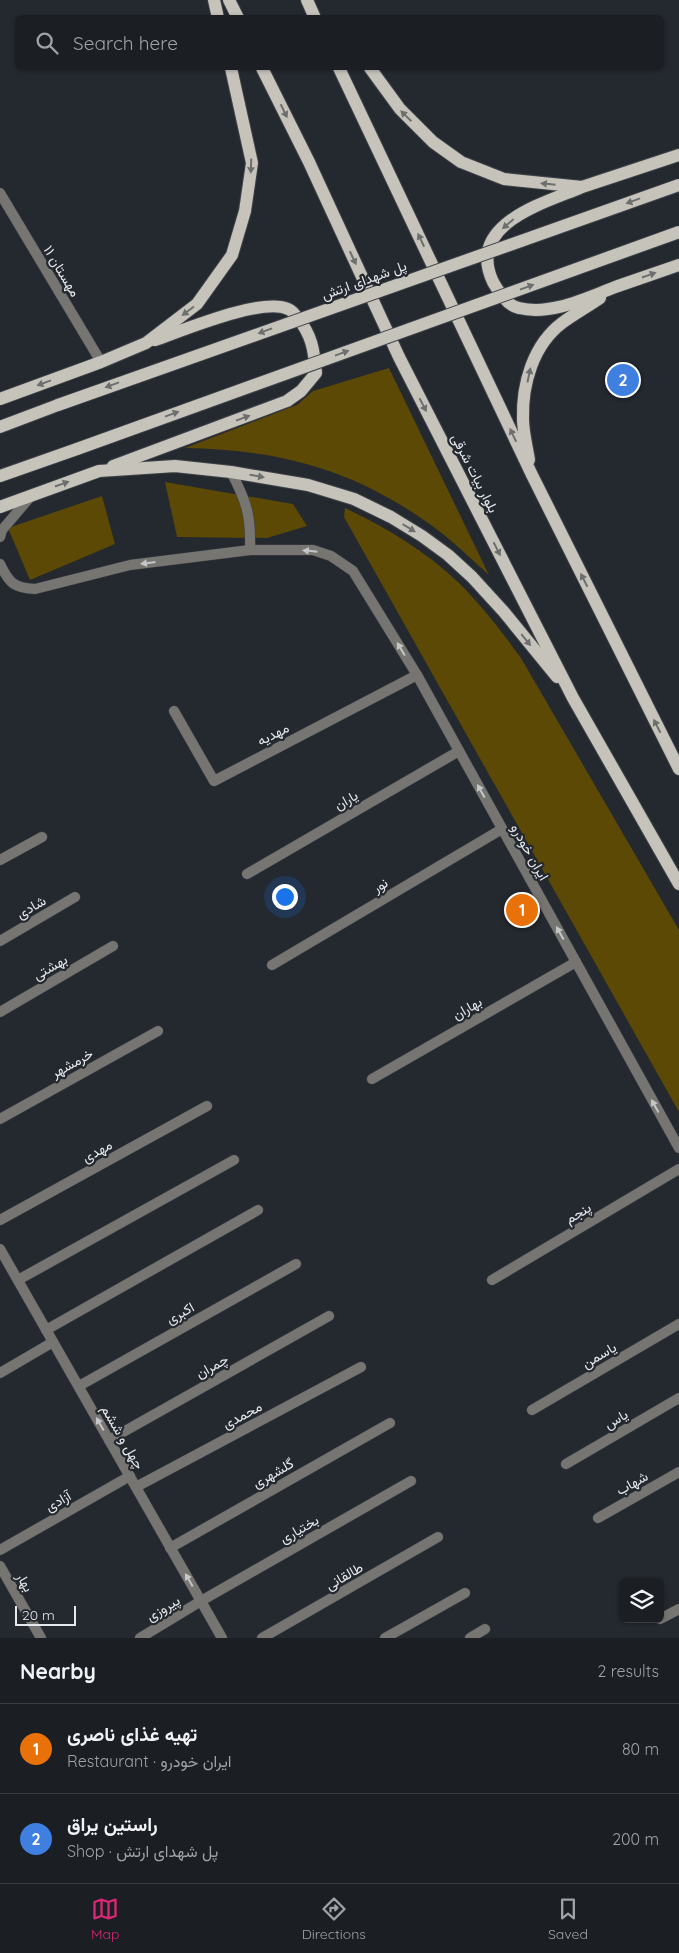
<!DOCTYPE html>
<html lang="en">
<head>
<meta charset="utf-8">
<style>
  :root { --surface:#1b1e23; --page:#282b30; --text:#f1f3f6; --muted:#a0a2a6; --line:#393c41; --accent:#db2777 }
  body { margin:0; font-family:Quicksand,Vazirmatn,sans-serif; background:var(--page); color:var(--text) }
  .controls { position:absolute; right:15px; bottom:15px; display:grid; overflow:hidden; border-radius:8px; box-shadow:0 1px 4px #0004 }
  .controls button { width:45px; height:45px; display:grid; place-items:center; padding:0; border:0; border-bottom:1px solid var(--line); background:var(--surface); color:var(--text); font:25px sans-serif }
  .scale { position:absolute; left:15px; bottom:12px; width:61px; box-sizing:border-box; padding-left:5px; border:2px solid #e5e8ec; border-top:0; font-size:14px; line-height:18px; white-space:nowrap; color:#e5e8ec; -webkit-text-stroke:4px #24282f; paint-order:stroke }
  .you { position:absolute; left:284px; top:896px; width:18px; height:18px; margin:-12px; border:4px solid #fff; border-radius:50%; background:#1a73e8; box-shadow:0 0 0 8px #1a73e833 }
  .badge { display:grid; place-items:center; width:32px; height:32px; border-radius:50%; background:var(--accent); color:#fff; font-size:16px; font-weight:700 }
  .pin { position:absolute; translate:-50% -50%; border:2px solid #fff; box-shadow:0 1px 5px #0006 }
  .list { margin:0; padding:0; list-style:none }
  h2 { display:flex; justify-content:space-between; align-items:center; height:65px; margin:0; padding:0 20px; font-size:21px }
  h2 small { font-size:16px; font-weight:400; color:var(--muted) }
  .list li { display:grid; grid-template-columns:32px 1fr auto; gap:15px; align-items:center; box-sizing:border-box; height:90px; padding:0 20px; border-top:1px solid var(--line) }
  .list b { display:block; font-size:19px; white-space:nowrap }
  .list p { margin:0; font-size:16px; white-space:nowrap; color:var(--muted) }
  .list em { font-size:16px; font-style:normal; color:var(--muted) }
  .icon { flex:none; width:28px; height:28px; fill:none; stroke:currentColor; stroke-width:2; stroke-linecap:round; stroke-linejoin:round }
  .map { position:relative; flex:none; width:679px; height:1638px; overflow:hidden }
  .search { position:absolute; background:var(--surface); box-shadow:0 1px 4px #0004; left:15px; right:15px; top:15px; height:55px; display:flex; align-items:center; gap:12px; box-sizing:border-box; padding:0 18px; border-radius:8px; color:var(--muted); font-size:19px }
  .sheet { height:245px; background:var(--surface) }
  nav { display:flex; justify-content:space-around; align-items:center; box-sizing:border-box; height:70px; border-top:1px solid var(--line); background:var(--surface); font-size:14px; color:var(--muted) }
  nav a { display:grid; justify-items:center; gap:2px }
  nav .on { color:var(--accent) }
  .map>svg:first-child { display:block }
  .green { fill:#5b4905 }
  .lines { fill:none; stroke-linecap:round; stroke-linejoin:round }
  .street-casing { stroke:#3f4349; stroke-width:11 }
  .primary-casing { stroke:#3f4349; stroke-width:14 }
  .street { stroke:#767571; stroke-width:10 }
  .primary { stroke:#c6c3bb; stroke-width:12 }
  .primary-bridge-casing { stroke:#3f4349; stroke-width:14; stroke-linecap:butt }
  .primary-bridge { stroke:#c6c3bb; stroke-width:12 }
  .oneway { fill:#6d6e6e }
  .oneway2 { fill:#c4c6c7 }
  .labels { text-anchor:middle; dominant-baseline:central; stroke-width:4.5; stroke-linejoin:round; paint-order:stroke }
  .street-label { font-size:14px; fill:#e5e8ec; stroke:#24282f }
</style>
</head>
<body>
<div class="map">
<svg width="679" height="1638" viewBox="0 0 679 1638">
  <rect width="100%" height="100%" fill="#24282f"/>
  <g class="green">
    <path d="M389,368L489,575C470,558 452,540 431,525C353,469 280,450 185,448L297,405L313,391Z"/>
    <path d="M165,482L293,504L307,526L267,538L177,537Z"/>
    <path d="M102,496L115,544L30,580L8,528Z"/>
    <path d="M345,508C386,527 427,552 460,584C483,607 502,632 521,658L679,930V1112L344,517Z"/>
  </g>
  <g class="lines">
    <g class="street-casing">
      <g id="street">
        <path d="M0,193L101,362"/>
        <path d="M231,472C247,502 251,516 250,550"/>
        <path d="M0,537L2,530L31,496"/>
        <path d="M0,564C9,583 14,588 35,589L130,565L250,550H313L331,556L353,571L417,675L679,1148"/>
        <path d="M174,711L214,781L417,675"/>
        <path d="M0,860L42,837"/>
        <path d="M247,874L459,751"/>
        <path d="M0,941L75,897"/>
        <path d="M272,965L502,829"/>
        <path d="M0,1012L113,946"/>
        <path d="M372,1079L576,962"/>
        <path d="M0,1119L158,1031"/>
        <path d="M0,1220L207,1106"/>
        <path d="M0,1249L222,1638"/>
        <path d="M18,1280L234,1160"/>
        <path d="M492,1280L679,1169"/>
        <path d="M46,1330L258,1210"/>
        <path d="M0,1373L53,1342"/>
        <path d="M79,1386L296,1264"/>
        <path d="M532,1410L679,1324"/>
        <path d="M109,1440L329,1316"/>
        <path d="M566,1464L679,1398"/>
        <path d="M136,1487L361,1367"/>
        <path d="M598,1518L679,1472"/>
        <path d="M170,1548L390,1423"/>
        <path d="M0,1550L130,1476"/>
        <path d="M0,1566L41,1638"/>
        <path d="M660,1619L679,1609"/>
        <path d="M140,1638L201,1601L411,1481"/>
        <path d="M262,1638L438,1537"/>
        <path d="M385,1638L465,1593"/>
        <path d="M470,1638L485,1629"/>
      </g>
    </g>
    <g class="primary-casing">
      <g id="primary">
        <path d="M214,0L218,18"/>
        <path d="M229,0L238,18"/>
        <path d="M307,0L315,18"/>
        <path d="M262,68L309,162L399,357L573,698L679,884"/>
        <path d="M339,68L532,475L679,769"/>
        <path d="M370,68L400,109L433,142L461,162L504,179L582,187L679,155"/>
        <path d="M580,188C541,204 466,225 493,282C498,291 508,306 519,308C552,316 588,297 618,286C638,279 659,272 679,265"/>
        <path d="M0,399L101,362L146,343L197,304L232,255L245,211L252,163L231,68"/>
        <path d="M0,427L58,405"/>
        <path d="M529,460C527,447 523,432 523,419C522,384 533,345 562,323C574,314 587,307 600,298"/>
        <path d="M113,466L287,401L301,391L316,373C314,350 312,335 297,317C294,314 292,310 288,309C262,297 184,330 155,340"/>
        <path d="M0,476L77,449"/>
        <path d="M0,507L99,471L175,466L231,472L308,485L354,499L391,517L422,536L448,555L472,577L504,612L557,677"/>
      </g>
    </g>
    <use href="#street" class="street"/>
    <use href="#primary" class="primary"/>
    <g class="primary-bridge-casing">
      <g id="primary-bridge">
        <path d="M58,405L679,185"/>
        <path d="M77,449L679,232"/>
      </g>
    </g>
    <use href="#primary-bridge" class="primary-bridge"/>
  </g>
  <defs><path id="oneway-solid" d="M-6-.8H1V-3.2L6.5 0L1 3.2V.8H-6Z" transform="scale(1.25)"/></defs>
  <g class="oneway">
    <use href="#oneway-solid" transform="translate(284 111) rotate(64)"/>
    <use href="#oneway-solid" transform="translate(406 116) rotate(-136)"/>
    <use href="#oneway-solid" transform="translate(251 166) rotate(92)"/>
    <use href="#oneway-solid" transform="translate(548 184) rotate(-174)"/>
    <use href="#oneway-solid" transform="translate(633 201) rotate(160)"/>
    <use href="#oneway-solid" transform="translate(508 224) rotate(139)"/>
    <use href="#oneway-solid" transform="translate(421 240) rotate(-115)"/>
    <use href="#oneway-solid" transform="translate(353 258) rotate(65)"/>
    <use href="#oneway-solid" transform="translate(649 275) rotate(-19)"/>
    <use href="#oneway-solid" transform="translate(527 287) rotate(-20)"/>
    <use href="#oneway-solid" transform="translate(188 311) rotate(143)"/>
    <use href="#oneway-solid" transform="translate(265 331) rotate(160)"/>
    <use href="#oneway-solid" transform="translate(342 353) rotate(-20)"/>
    <use href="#oneway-solid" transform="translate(529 375) rotate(-78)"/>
    <use href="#oneway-solid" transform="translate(44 383) rotate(160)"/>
    <use href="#oneway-solid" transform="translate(112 385) rotate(160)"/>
    <use href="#oneway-solid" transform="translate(423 405) rotate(63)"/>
    <use href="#oneway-solid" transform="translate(172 414) rotate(-20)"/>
    <use href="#oneway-solid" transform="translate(243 418) rotate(-20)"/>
    <use href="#oneway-solid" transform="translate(513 435) rotate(-115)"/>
    <use href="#oneway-solid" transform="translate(257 476) rotate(10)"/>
    <use href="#oneway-solid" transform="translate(62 484) rotate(-19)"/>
    <use href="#oneway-solid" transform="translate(409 528) rotate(31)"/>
    <use href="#oneway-solid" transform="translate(497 549) rotate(63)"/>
    <use href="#oneway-solid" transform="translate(584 580) rotate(-117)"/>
    <use href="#oneway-solid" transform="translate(526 640) rotate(51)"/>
    <use href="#oneway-solid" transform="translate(657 726) rotate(-117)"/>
  </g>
  <g class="oneway2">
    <use href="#oneway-solid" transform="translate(310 551) rotate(-174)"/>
    <use href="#oneway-solid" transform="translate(148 563) rotate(173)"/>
    <use href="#oneway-solid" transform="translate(401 649) rotate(-121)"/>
    <use href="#oneway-solid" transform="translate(481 791) rotate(-119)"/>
    <use href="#oneway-solid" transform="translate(560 933) rotate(-119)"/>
    <use href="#oneway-solid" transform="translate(655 1106) rotate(-119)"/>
    <use href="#oneway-solid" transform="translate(100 1424) rotate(-120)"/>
    <use href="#oneway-solid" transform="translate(189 1580) rotate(-120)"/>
  </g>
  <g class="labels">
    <g class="street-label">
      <text transform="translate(62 271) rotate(59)">مهستان ۱۱</text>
      <text transform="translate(364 280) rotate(-20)">پل شهدای ارتش</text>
      <text transform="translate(475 473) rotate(63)">بلوار بیات شرقی</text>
      <text transform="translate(273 734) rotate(-27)">مهدیه</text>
      <text transform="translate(346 800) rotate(-30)">یاران</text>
      <text transform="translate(530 852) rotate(61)">ایران خودرو</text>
      <text transform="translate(380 885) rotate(-31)">نور</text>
      <text transform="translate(31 907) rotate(-30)">شادی</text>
      <text transform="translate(50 967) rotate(-30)">بهشتی</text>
      <text transform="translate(467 1008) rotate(-30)">بهاران</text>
      <text transform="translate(72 1063) rotate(-29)">خرمشهر</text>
      <text transform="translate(97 1151) rotate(-29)">مهدی</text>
      <text transform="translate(578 1213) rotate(-31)">پنجم</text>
      <text transform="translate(180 1313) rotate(-29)">اکبری</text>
      <text transform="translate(599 1355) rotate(-30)">یاسمن</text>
      <text transform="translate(212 1366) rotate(-29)">چمران</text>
      <text transform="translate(242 1415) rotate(-28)">محمدی</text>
      <text transform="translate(616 1419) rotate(-30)">یاس</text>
      <text transform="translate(123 1437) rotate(60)">چهل و ششم</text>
      <text transform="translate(273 1473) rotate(-30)">گلشهری</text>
      <text transform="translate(632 1483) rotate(-29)">شهاب</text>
      <text transform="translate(58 1501) rotate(-30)">آزادی</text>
      <text transform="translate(299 1529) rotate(-30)">بختیاری</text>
      <text transform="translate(344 1576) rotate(-30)">طالقانی</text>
      <text transform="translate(25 1582) rotate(60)">بهار</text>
      <text transform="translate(163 1608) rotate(-31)">پیروزی</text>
    </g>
  </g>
</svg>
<div class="controls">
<button><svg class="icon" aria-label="layers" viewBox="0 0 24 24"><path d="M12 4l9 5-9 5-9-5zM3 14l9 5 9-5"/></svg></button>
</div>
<div class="scale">20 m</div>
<div class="you"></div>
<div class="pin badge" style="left:522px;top:910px;background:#e8710a">1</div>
<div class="pin badge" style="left:623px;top:380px;background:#3f7fe0">2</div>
<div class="search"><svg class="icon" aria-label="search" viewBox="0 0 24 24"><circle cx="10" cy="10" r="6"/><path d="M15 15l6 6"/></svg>Search here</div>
</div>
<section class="sheet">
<h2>Nearby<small>2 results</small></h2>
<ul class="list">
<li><span class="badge" style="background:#e8710a">1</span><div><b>تهیه غذای ناصری</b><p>Restaurant · ایران خودرو</p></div><em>80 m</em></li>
<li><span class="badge" style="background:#3f7fe0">2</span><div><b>راستین یراق</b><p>Shop · پل شهدای ارتش</p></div><em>200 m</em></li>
</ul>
</section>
<nav>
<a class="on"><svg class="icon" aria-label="map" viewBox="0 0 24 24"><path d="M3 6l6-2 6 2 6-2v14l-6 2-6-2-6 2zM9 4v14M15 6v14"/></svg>Map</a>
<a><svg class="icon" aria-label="directions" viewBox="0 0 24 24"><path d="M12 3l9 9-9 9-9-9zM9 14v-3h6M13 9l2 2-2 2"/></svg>Directions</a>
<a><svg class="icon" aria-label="saved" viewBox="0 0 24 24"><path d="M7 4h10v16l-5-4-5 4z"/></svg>Saved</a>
</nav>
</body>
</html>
